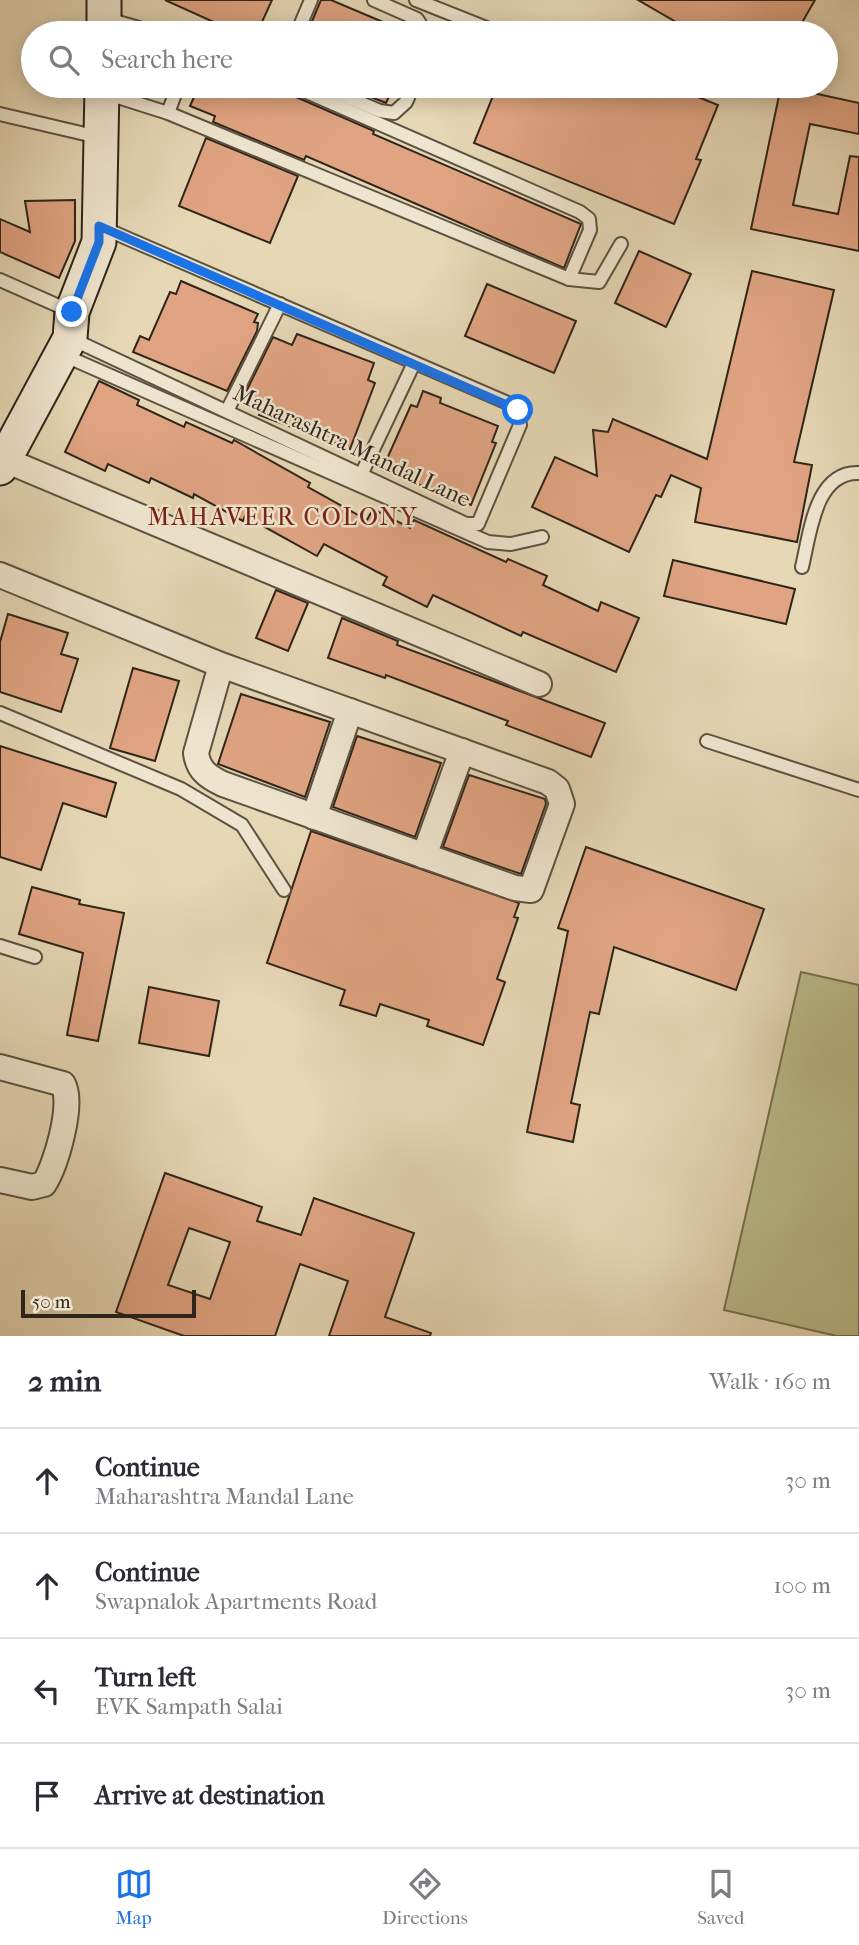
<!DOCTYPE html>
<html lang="en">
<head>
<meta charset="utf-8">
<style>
  :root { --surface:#fff; --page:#f2f2f3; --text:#2b2b33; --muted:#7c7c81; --line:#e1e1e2; --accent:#1a73e8 }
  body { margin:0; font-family:"IM FELL French Canon",serif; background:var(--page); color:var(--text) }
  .scale { position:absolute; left:21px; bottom:18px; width:175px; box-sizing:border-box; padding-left:7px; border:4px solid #2f251a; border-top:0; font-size:19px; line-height:24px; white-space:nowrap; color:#2f251a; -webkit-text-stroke:5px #efe5cf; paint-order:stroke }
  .stop { position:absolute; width:21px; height:21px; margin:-16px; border:5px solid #1a73e8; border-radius:50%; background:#fff }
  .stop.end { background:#1a73e8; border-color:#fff; box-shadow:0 2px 7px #0008 }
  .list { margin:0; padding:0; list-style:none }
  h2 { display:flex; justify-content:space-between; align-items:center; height:91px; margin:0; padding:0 28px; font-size:30px }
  h2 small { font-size:23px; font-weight:400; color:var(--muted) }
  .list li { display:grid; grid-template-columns:46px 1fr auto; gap:21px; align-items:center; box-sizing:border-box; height:105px; padding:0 28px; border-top:2px solid var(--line) }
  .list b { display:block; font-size:26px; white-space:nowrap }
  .list p { margin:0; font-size:23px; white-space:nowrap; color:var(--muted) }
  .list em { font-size:23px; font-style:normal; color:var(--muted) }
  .icon { flex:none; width:38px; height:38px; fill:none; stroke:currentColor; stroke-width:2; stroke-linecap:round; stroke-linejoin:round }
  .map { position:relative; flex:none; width:859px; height:1336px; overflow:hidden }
  .search { position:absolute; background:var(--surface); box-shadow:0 4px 18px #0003; left:21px; right:21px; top:21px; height:77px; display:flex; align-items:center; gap:18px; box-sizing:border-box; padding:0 24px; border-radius:38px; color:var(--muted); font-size:26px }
  .sheet { height:511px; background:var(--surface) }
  nav { display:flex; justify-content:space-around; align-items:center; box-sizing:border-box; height:98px; border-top:2px solid var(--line); background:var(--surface); font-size:19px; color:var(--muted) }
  nav a { display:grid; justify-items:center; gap:4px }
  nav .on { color:var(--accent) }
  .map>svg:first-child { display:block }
  .green { fill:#bbbd8a; stroke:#757152; stroke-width:2 }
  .building { fill:#e0a482; stroke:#2f251a; stroke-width:2; fill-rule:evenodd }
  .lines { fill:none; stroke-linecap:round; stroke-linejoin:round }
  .lane-casing { stroke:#5d5241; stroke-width:16 }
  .street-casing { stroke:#5d5241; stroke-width:28 }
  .secondary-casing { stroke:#2f251a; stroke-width:37 }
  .lane { stroke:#efe5cf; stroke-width:12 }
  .street { stroke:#efe5cf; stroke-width:24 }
  .secondary { stroke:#efe5cf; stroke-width:33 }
  .route { stroke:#1a73e8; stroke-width:9 }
  .labels { text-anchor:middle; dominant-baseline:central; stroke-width:5; stroke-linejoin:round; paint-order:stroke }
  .street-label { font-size:23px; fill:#2f251a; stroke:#efe5cf }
  .neighbourhood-label { font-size:24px; letter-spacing:2px; fill:#7a1f14; stroke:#efe5cf }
</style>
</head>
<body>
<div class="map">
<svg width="859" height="1336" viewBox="0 0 859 1336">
  <rect width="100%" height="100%" fill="#e6d7b5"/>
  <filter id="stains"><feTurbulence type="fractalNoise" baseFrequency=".00286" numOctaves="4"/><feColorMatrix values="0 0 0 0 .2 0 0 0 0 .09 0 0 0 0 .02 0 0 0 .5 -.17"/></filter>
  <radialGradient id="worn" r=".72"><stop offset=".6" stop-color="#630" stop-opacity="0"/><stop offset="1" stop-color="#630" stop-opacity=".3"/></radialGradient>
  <path class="green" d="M801,972L859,985V1336H837L724,1310Z"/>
  <g class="building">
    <path d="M165,0H272L257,33H238Z"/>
    <path d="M321,0H331L409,33H307Z"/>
    <path d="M638,0H815L796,33H695Z"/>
    <path d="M199,86H284L289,94L374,131L373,134L581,224L564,268L306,156L304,160L213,122L215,116L190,106Z"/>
    <path d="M343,86H394L386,103Z"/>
    <path d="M497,86H671L718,105L696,159L701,160L674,224L474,143Z"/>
    <path d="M781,86L859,103V134L810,124L793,205L838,214L850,156L859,157V251L751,229Z"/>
    <path d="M206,138L298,176L270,243L179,206Z"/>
    <path d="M75,200V241L59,278L0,252V219L30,232L25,201Z"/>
    <path d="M639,251L691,274L666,327L615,303Z"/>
    <path d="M752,271L834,290L794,462L812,465L797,542L695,522L701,488L671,475L661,497L656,495L629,552L532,507L555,457L597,476L593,430L608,432L613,419L707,459Z"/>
    <path d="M181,281L258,314L254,322L258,323L257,331L227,391L133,352L140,336L149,340L170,292L176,294Z"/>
    <path d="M487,284L576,321L554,373L465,336Z"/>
    <path d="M297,334L374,363L368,380L375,383L350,449L259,415L262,408L243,398L273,337L292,345Z"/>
    <path d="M99,381L139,400L137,405L184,427L186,422L232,443L234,440L310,483L308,487L367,520L373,509L410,528L414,520L506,562L508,559L547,576L543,585L598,611L601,602L639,618L616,672L523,632L521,636L433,595L427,607L383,585L387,577L324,544L317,556L245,516L243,521L194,494L193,498L151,478L149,483L108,464L105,471L65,452Z"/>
    <path d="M423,391L441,398L440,403L498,426L492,442L496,443L471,505L382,470L411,405L417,407Z"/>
    <path d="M673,560L795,589L786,624L664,596Z"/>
    <path d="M276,590L308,603L288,651L256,638Z"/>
    <path d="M8,614L68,633L61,654L78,659L61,712L0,692V642Z"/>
    <path d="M342,618L398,641L397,645L605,723L591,757L506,725L508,721L386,675L385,678L328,658Z"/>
    <path d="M133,668L179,681L155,761L110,748Z"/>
    <path d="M241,694L330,722L305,797L218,764Z"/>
    <path d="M357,736L441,763L415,837L333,807Z"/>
    <path d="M0,746L116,783L106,817L63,803L41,870L0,857Z"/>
    <path d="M469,775L545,799L546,804L521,874L443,847Z"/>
    <path d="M311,831L519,903L514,917L518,918L497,979L505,982L483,1045L427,1026L429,1020L380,1004L376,1016L340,1005L345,990L267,963Z"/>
    <path d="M586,847L764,909L736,990L614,947L599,1014L590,1012L571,1103L580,1105L573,1142L527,1132L568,931L558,928Z"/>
    <path d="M32,887L80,900L79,904L124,913L98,1041L67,1035L83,953L19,934Z"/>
    <path d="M149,987L219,1001L209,1056L139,1043Z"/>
    <path d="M165,1173L262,1207L257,1221L301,1235L314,1198L414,1233L385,1317L431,1333L430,1336H329L348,1281L300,1264L275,1336H184L116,1312ZM189,1228L230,1242L210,1299L168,1285Z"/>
  </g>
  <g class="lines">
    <g class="lane-casing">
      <g id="lane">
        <path d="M374,0L417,19L426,33"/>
        <path d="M416,0L499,33"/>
        <path d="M104,18L156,33"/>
        <path d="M297,33L311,0"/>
        <path d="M178,86L168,113L569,279L590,230L589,219L580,212L293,86"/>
        <path d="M321,86L380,111L394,113L406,102L413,86"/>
        <path d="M105,93L168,113"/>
        <path d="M0,114L98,137"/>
        <path d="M569,279L599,282L621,244"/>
        <path d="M0,280L70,311"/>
        <path d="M70,338L466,524H478L520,425L518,410L510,404L101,227"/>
        <path d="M61,354L488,542L511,544L542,537"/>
        <path d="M227,411L280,304"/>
        <path d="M361,475L414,363"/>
        <path d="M802,567C810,534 815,471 859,473"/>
        <path d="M0,713L181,789L242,825L284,890"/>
        <path d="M707,741L859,790"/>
        <path d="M0,946L35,957"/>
      </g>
    </g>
    <g class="street-casing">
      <g id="street">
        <path d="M5,460L539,684"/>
        <path d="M0,575L221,665L548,782L557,789L562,804L531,890L515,888L223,784C208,777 198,770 196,753L221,665"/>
        <path d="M314,817L350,711"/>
        <path d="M424,856L462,751"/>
        <path d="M0,1067L63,1084C74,1104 56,1165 44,1184L32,1187L0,1180"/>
      </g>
    </g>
    <g class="secondary-casing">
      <g id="secondary">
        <path d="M104,33V0"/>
        <path d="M0,468L70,338L72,312L99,242L102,86"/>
      </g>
    </g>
    <use href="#lane" class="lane"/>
    <use href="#street" class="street"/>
    <use href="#secondary" class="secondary"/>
  </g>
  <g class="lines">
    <path class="route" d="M72,312L99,242V226L518,410"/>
  </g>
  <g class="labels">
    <g class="street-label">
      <text transform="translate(352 446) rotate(25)">Maharashtra Mandal Lane</text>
    </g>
    <g class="neighbourhood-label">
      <text x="283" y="517">MAHAVEER COLONY</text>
    </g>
  </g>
  <rect width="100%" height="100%" filter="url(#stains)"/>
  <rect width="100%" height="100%" fill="url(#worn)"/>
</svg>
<div class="scale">50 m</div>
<div class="stop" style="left:518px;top:410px"></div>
<div class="stop end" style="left:72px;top:312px"></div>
<div class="search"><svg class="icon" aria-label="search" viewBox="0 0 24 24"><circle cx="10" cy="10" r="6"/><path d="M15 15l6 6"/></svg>Search here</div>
</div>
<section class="sheet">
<h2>2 min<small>Walk · 160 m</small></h2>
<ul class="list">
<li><svg class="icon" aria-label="ahead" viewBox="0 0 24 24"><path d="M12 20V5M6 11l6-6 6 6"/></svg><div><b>Continue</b><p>Maharashtra Mandal Lane</p></div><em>30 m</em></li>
<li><svg class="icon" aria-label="ahead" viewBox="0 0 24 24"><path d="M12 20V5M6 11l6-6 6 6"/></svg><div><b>Continue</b><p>Swapnalok Apartments Road</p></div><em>100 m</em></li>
<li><svg class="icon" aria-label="left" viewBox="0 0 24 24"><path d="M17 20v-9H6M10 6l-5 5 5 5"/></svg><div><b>Turn left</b><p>EVK Sampath Salai</p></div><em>30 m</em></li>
<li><svg class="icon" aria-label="arrive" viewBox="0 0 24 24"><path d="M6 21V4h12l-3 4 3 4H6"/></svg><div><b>Arrive at destination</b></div></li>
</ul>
</section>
<nav>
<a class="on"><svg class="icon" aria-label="map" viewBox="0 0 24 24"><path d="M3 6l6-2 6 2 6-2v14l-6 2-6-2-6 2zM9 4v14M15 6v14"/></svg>Map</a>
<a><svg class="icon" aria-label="directions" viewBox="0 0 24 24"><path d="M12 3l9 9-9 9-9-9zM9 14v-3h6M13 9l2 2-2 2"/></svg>Directions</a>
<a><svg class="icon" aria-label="saved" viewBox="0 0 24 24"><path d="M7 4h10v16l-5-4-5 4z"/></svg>Saved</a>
</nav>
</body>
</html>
